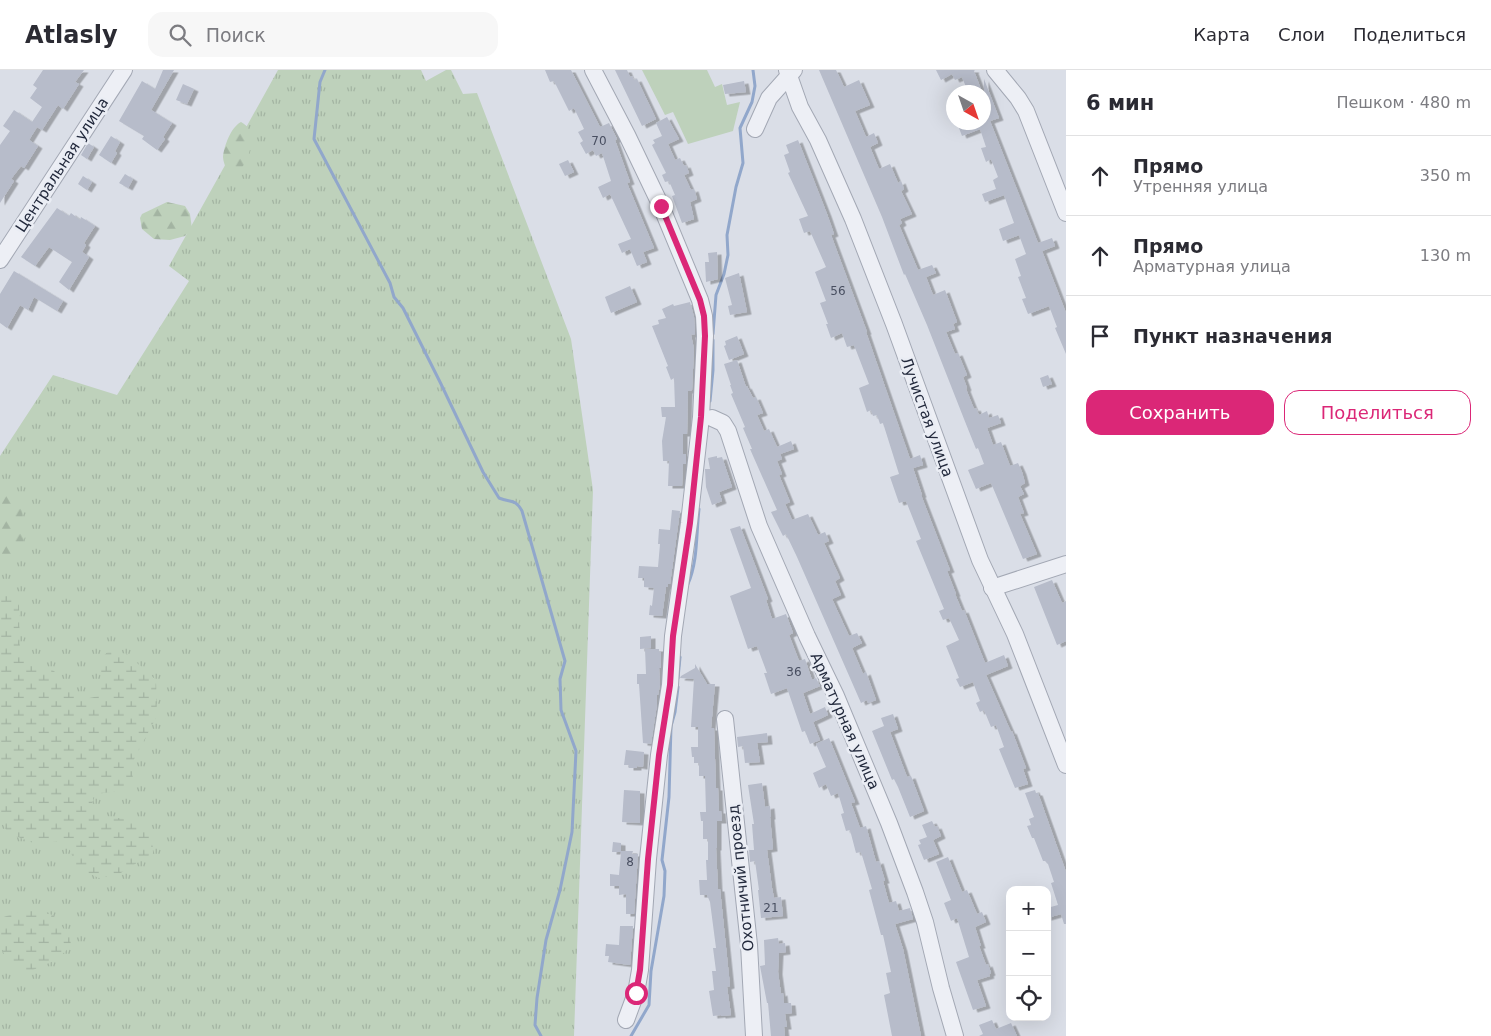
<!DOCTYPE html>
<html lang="ru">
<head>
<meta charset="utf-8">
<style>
  :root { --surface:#fff; --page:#f7f7f7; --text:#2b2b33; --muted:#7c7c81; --line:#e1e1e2; --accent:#db2777 }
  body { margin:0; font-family:"DejaVu Sans",sans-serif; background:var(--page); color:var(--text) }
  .controls { position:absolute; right:15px; bottom:15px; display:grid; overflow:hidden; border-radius:10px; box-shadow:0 5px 20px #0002 }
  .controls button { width:45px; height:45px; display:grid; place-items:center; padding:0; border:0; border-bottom:1px solid var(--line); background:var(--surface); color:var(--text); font:25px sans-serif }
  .compass { position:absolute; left:946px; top:15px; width:45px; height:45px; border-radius:50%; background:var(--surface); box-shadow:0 5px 20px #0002; rotate:140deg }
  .stop { position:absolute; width:15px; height:15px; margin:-11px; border:4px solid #db2777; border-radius:50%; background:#fff }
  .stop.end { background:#db2777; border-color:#fff; box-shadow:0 1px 5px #0008 }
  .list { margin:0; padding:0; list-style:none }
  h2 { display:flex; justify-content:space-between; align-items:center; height:65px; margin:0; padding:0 20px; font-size:21px }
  h2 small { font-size:16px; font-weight:400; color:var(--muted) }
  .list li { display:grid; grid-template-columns:32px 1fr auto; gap:15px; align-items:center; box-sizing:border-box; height:80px; padding:0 20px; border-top:1px solid var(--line) }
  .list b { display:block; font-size:19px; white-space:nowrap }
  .list p { margin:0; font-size:16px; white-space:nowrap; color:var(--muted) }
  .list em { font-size:16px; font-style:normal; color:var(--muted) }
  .actions { display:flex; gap:10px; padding:15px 20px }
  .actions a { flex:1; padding:11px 0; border:1px solid var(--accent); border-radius:15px; text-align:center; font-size:18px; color:var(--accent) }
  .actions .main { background:var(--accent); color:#fff }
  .icon { flex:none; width:28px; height:28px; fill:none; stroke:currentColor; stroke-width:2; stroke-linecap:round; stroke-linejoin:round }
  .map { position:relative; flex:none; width:1066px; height:966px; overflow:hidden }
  header { display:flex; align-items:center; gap:30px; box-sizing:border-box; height:70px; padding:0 25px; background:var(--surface); border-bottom:1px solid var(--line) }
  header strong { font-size:24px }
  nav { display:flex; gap:28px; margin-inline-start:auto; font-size:18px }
  .search { width:350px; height:45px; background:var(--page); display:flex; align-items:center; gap:12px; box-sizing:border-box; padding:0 18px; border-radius:15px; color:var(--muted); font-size:19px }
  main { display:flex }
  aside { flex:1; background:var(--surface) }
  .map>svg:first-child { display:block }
  .grass { fill:url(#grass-tufts) }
  .forest { fill:url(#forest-firs) }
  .wetland { fill:url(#wetland-marsh) }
  .garden { fill:#bed1bb }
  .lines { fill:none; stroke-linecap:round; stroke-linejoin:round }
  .stream { stroke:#91a7cb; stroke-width:3 }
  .building { fill:#b7bcca; filter:url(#shadow) }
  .minor-casing { stroke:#a3a8b4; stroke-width:18 }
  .minor { stroke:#edeff5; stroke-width:16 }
  .route { stroke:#db2777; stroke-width:6 }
  .labels { text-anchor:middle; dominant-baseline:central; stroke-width:5; stroke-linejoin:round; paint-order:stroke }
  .number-label { font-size:12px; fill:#484e60 }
  .street-label { font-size:15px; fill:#232a3d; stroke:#eaedf4 }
</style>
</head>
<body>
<header>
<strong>Atlasly</strong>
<div class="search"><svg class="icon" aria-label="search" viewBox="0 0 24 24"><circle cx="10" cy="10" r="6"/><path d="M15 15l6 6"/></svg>Поиск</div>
<nav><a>Карта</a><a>Слои</a><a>Поделиться</a></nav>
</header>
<main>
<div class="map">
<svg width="1066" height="966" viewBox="0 0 1066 966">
  <defs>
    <pattern id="grass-tufts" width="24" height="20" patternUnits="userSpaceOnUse" patternTransform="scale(1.25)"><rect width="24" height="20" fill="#bed1bb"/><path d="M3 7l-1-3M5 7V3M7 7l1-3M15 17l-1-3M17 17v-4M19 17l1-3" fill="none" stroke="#a3b4a2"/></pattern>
    <pattern id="forest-firs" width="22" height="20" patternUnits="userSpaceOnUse" patternTransform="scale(1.25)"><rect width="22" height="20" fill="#bed1bb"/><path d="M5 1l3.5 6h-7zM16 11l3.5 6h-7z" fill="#a3b4a2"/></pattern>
    <pattern id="wetland-marsh" width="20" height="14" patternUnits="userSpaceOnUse" patternTransform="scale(1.25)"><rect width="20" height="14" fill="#bed1bb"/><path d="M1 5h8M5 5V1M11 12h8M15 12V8" fill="none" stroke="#a3b4a2"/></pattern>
    <filter id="shadow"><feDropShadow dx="4.5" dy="2.5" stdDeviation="0" flood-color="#0004"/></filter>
  </defs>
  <rect width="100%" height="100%" fill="#dadee7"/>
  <path class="grass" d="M278,0H421L426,11L446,0H451L463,24L477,23L571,269L593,420L574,966H0V386L53,305L117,325L189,211L169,196Z"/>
  <g class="forest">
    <path d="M241,52C243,53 246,55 247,57C256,70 248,99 233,104L226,99C225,95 223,91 223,87C224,76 231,57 241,52Z"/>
    <path d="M167,132L185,136L190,144L192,159L185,166L170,170L154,169L142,159L140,148L142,144Z"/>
    <path d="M0,421L16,427L21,431L25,466L22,478L7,494L0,493Z"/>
  </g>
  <g class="wetland">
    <path d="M0,515L19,534L20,584L54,601L80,630L99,626L102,587L109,581L127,584L156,610L157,646L132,693L133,713L126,720L96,724L92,733L104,746L132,750L152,764L153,783L119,804L99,808L77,798L66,770L36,774L8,763L0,749Z"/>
    <path d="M26,839L53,845L70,867L71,876L56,890L26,903C0,894 0,874 0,850L1,848Z"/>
  </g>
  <path class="garden" d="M642,0H707L715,17L722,14L727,35L740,32L733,61L688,74L673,42L665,45Z"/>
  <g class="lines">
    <g class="stream">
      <path d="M325,0L320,12L314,69L390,213L394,227L403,238L441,314L483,402L499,428C511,433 515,428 522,441L565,591L560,609L561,640L576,681L572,762L560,820L546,870L537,928L535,955L541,966"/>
      <path d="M713,264L716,225L724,204L728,185L727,165L736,117L743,93L740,58L752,32L755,16L753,0"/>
      <path d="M710,331L713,300V270"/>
      <path d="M688,514C698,491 696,465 699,439"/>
      <path d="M678,608L680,587"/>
      <path d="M631,966L649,935L651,901L664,826L665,801L662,790L669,727L671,656L675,642L678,617"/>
    </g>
  </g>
  <g class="building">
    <path d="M43,0H84L75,12L79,14L63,39L58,35L42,60L37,57L29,70L38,76L24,98L21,96L11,109L14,111L0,133V75L10,61L3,56L14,40L32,52L42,37L30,28L37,18L33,15Z"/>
    <path d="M163,0H174L151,40L172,53L163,67L165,69L157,80L142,69L144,66L119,51L142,11L155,19Z"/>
    <path d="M545,0H571L600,57L609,53L617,69L615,70L630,112L627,113L654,178L643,182L647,192L637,196L630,179L622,183L618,174L631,169L610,124L603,128L598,117L611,111L602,83L596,86L593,80L586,84L580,73L583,71L578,62L584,59L574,38L569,41L554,11L550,12Z"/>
    <path d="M615,0H627L630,7L632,6L634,10L637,9L656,49L642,56Z"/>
    <path d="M819,0H836L844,17L859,10L870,35L855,41L866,67L874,63L878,73L870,77L879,99L890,94L898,113L901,111L904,119L901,121L912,144L900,149L902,153L899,155L918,200L932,195L936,203L926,207L933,225L945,220L957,252L953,254L955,259L946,262L955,284L958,283L967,305L963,307L967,318L966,319L974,339L976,338L979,345L987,341L989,348L998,345L1001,353L987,358L993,375L1001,372L1010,396L1018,393L1022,402L1025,413L1020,416L1024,424L1018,427L1024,443L1020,444L1037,484L1023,489L991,413L976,419L968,400L984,394L978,378L976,379L964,349L927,255L905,204L904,205L882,147Z"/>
    <path d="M936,0H975L974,1L982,22H968L962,7L955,10L952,4L941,10Z"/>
    <path d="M984,9L999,48L990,51L1038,173L1052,168L1055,176L1042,181L1066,243V284L1055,258L1057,257L1049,236L1028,244L1022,229L1026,228L1018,207L1021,206L1015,189L1026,184L1019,165L1003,171L999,159L1014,153L1004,125L985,132L982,124L996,119L993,110L998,107L991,89L986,92L981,78L986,77L980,59L962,66L959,58L973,52H984Z"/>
    <path d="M744,11L746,22L725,24L723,15Z"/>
    <path d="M183,14L194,19L187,34L176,30Z"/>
    <path d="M667,47L679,69L668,74L675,90L680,88L684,96L686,95L689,103L684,105L691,120L694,119L697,129L690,132L694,149L682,153L672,126L675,125L669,111L665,112L662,105L666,103L652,75L655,73L653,70L662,66L656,53Z"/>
    <path d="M111,66L120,72L115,81L117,83L111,93L99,85Z"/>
    <path d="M798,70L827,144L834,164L831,165L867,262H866L910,389L920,385L923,395L913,398L922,425H921L950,500L947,501L956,524H955L962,541L964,540L985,593L1004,585L1008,596L986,605L1011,662L1012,661L1026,698L1023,699L1028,714L1015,718L999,679L1004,677L996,655L991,657L984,640L980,642L976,633L980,631L973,612L960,617L956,609L959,608L946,576L959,570L949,548L943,550L939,541L944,539L916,471L921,469L906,431L899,433L890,407L899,404L883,353L880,354L877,345L873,346L871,340L867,342L859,318L869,314L854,275L847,277L842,263L831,268L826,254H828L820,233L826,231L815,202L826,197L810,161L804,163L799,149L808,146L788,103L790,102L784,85L789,83L786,75Z"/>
    <path d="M88,73L94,77L87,89L81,85Z"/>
    <path d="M568,90L574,102L565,106L559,94Z"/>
    <path d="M125,104L133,109L128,118L119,113Z"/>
    <path d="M83,106L92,112L87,120L78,114Z"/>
    <path d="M57,138L69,146L71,143L80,150L81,147L95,156L84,173L86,175L82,182L89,187L69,220L59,212L72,192L49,177L35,196L21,187Z"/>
    <path d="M717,182L718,209L706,212L705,192H709L708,183Z"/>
    <path d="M14,201L63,231L57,241L34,227L28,240L20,235L7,258L0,253V224Z"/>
    <path d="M739,203L747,242L730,245L728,236L732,235L725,208Z"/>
    <path d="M630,216L637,232L611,243L605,227Z"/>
    <path d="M690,232L694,247L695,264L691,265L694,279L692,320L688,321L687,364H683V384H686V394H683L682,416H668L669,391H663L662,371L666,347H662L661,337H675L674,308L671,310L666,297L668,296L652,256L659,254L658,250L666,248L662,239L673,234L674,236Z"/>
    <path d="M737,266L744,284L729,290L724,276L726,275L725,271Z"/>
    <path d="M737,290L746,317L747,316L753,328L756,327L763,343L757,345L764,361L769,359L777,377L791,371L794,379L780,384L782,389L777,391L782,404L779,405L790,432L785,434L792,450L808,444L818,465L825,462L829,471L824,473L840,508L835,511L841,525L832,529L849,566L857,563L862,573L852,578L863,604L866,602L876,630L868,633L867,630L861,633L797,487L786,464L783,466L771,442L777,440L750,379H752L743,358L745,357L731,324L733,323L730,315H731L724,294Z"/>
    <path d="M1048,305L1052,314L1043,317L1040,308Z"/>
    <path d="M717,386V388L722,387L732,417L719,422L722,431L712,435L706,417L705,399H710L708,388Z"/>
    <path d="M672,440L680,441L670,514H668V517H666L662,546L649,545L650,535L652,536L654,518L644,517V508H638L639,496L658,497L660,474H658L659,459L670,460Z"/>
    <path d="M740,456L768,529L766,530L772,549L786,544L793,563L789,565L799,591L805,589L812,610L816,608L820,616L803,623L810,644L825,637L828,645L813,652L820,670L810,674L805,661L802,662L787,618L771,624L764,603H767L757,576L748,579L730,526L751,518L730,459Z"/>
    <path d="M1052,510L1062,533L1066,531V571L1057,575L1034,517Z"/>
    <path d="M651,566V578L640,579V567Z"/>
    <path d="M645,579H659V582H661V598H659L660,615L658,625H657V634L651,674L643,673L639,614H637V604H646Z"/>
    <path d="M695,594L707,614H715L711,658H714L716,718H718L719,741H721L722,751H717V778H716L718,819H720L730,916L727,917L731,945L721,946V945L713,946L709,921L714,920L712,901H716L713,878H716L710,832L707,825H700L699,810H707L706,790H708V769H703V751H701L700,742H706L705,706H699V693H694V687H692L691,677H698V657H691L694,609L680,608L681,606L695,598Z"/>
    <path d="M893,644L898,659L890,662L907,707L911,706L924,741L910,747L898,717L894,709L892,710L872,661L884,656L881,648Z"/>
    <path d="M767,663L768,672L757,673L760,692L745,693L743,676L738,677L737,667Z"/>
    <path d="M829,668L855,732L851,733L860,758L866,756L876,792L879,791L885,811H883L889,833L896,831L899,841L910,838L913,849L895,854L903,879L921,966H892L884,925L890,923L886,903L891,902L883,865H881L869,820L872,819L861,782L856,783L850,760L846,761L841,744L844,743L838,723L831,726L826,714L819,718L813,703L826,697L816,674Z"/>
    <path d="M626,680L644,682L643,697L637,696V698H629V695H624Z"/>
    <path d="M762,713L765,737L770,736L771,747H770L773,779L767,780L772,818L774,828L781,827L783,846L761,848L758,820H759L755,791L750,792L749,780H754L752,754H754L748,715Z"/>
    <path d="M624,720L640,721V753L622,752Z"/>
    <path d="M1035,720L1036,723H1038L1066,802V854H1064L1061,844L1047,848V838L1058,835L1051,813L1054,812L1048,794L1045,791H1043L1034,768H1032L1027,756L1031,755L1029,749L1034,747L1025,723Z"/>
    <path d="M932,751L935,757L937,756L941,766L933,770L939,784L924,790L918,775L921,774L919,770L927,767L922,755Z"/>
    <path d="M613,772L621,773V781H633L632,784H638L634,844H626V824L619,825V816H610V804L619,805L621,782H612Z"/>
    <path d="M948,787L962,822L967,820L977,844L982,842L986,852L975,857L981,876H979L986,895L988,894L991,903L989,904L990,906L977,910L986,936L973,940L956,892L969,887L957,848L951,851L944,833L951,830L936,792Z"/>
    <path d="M620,856H633L630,895L608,892L609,886H605L606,874L619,875Z"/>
    <path d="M778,868L779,874L785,873L786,882L779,883L778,902L781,924L783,923L784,933H791L792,943L785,944L787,957H784L785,966H771L768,933H767L760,896L765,895L764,870Z"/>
    <path d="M992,950L996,959L1011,953L1017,966H979L983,964L979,955Z"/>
  </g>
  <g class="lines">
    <g class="minor-casing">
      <g id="minor">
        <path d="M593,0L627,65L661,136L700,230L704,246L705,266L701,347L689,453L673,566L670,615L659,685L648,789L640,900L636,923L626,950"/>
        <path d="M787,0L800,37L818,70L853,149L894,254L980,490L1015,564L1066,695"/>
        <path d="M995,0L1018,28L1026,41L1066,143"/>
        <path d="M755,59L769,28L794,0"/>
        <path d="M0,190L124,0"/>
        <path d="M712,348L723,353L728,361L759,456L807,566L836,626L889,753L915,822L925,852L941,918L955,966"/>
        <path d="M992,518L1066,494"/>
        <path d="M725,649L749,875L754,966"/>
      </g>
    </g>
    <use href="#minor" class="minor"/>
  </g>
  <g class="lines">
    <path class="route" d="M636,923L640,900L648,789L659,685L670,615L673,566L690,453L701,347L705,266L704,246L700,230L661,136"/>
  </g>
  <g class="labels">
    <g class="number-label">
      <text x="599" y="71">70</text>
      <text x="838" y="221">56</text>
      <text x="794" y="602">36</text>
      <text x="630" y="792">8</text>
      <text x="771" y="838">21</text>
    </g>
    <g class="street-label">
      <text transform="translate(62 95) rotate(-57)">Центральная улица</text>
      <text transform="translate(927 347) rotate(70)">Лучистая улица</text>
      <text transform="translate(845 651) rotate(66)">Арматурная улица</text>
      <text transform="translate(741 808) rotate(-96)">Охотничий проезд</text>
    </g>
  </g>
</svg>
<div class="controls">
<button>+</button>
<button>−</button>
<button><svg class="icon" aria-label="locate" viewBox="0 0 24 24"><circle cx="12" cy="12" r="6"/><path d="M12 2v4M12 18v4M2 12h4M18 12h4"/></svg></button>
</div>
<svg class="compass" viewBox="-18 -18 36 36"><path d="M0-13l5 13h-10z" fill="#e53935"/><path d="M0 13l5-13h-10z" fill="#7c7c81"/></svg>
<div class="stop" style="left:636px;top:923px"></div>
<div class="stop end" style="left:661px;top:136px"></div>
</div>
<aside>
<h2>6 мин<small>Пешком · 480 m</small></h2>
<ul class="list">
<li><svg class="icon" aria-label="ahead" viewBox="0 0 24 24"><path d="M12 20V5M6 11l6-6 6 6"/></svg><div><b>Прямо</b><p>Утренняя улица</p></div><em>350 m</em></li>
<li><svg class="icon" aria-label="ahead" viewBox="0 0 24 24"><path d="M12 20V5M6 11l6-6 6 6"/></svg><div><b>Прямо</b><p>Арматурная улица</p></div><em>130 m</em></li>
<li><svg class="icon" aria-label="arrive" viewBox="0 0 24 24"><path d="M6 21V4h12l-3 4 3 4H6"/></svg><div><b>Пункт назначения</b></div></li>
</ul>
<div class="actions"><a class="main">Сохранить</a><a>Поделиться</a></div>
</aside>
</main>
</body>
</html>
